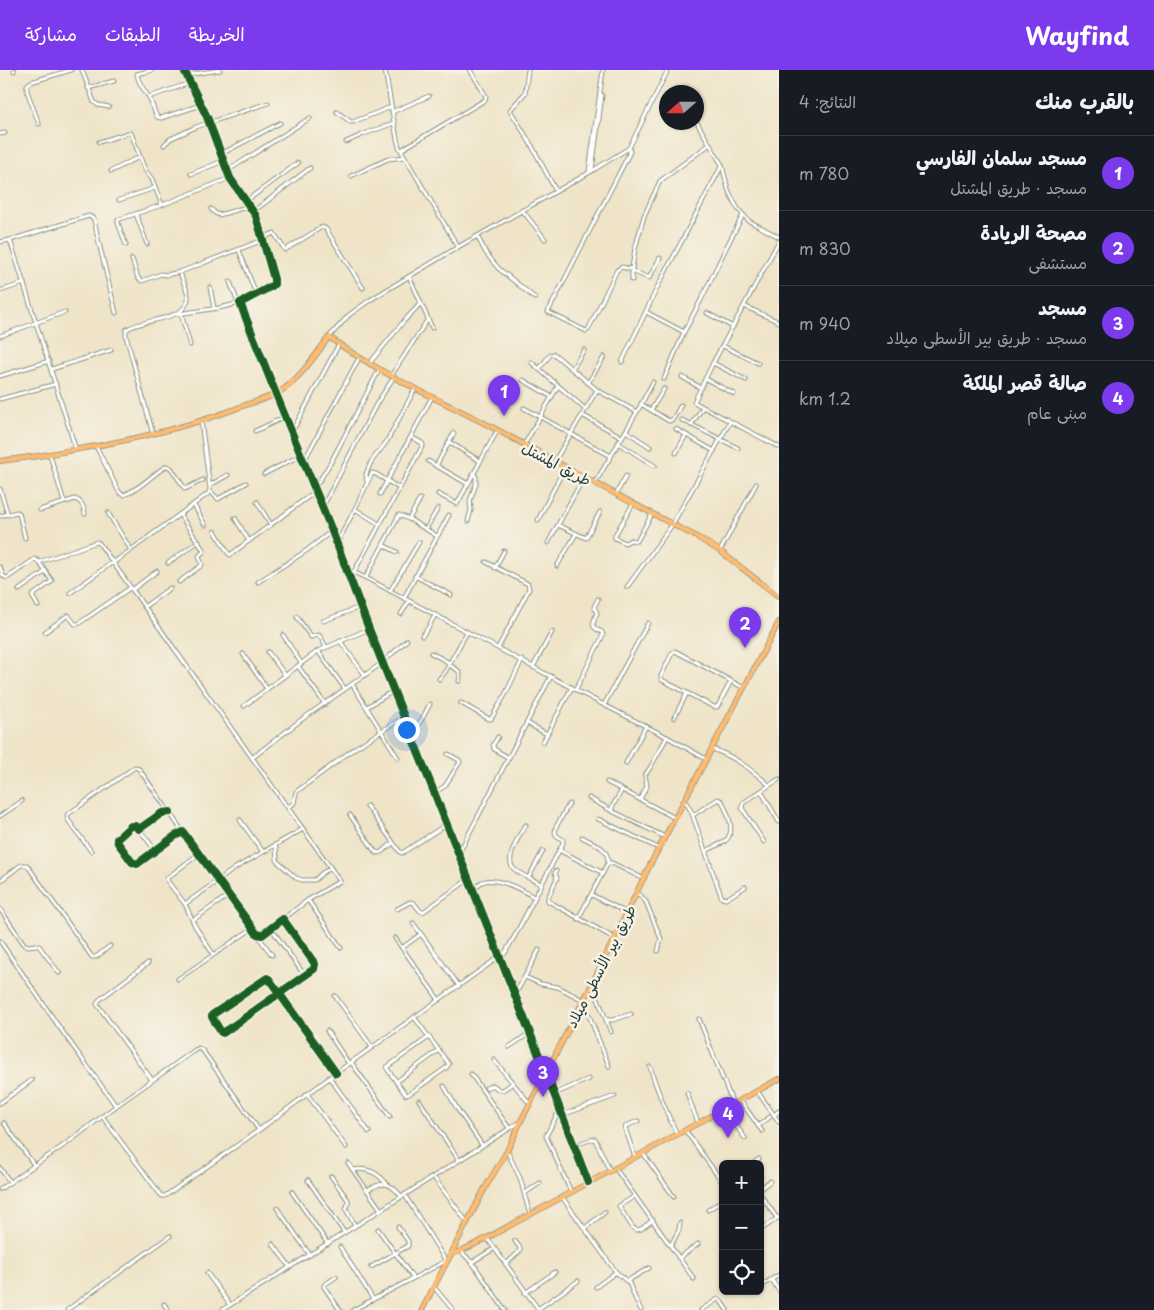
<!DOCTYPE html>
<html lang="ar">
<head>
<meta charset="utf-8">
<style>
  :root { --surface:#171b24; --page:#20242c; --text:#f1f3f6; --muted:#9ea1a6; --line:#363941; --accent:#7c3aed }
  body { margin:0; font-family:"Playpen Sans","Playpen Sans Arabic",sans-serif; background:var(--page); color:var(--text); direction:rtl }
  .controls { position:absolute; right:15px; bottom:15px; display:grid; overflow:hidden; border-radius:8px; box-shadow:0 1px 4px #0004 }
  .controls button { width:45px; height:45px; display:grid; place-items:center; padding:0; border:0; border-bottom:1px solid var(--line); background:var(--surface); color:var(--text); font:25px sans-serif }
  .compass { position:absolute; left:659px; top:15px; width:45px; height:45px; border-radius:50%; background:var(--surface); box-shadow:0 1px 4px #0004; rotate:249deg }
  .you { position:absolute; left:406px; top:659px; width:18px; height:18px; margin:-12px; border:4px solid #fff; border-radius:50%; background:#1a73e8; box-shadow:0 0 0 8px #1a73e833 }
  .badge { display:grid; place-items:center; width:32px; height:32px; border-radius:50%; background:var(--accent); color:#fff; font-size:16px; font-weight:700 }
  .pin { position:absolute; translate:-50% -41px; filter:drop-shadow(0 1px 2px #0008) }
  .pin::after { content:''; position:absolute; top:26px; width:18px; height:15px; background:inherit; clip-path:polygon(0 0,100% 0,50% 100%) }
  .list { margin:0; padding:0; list-style:none }
  h2 { display:flex; justify-content:space-between; align-items:center; height:65px; margin:0; padding:0 20px; font-size:21px }
  h2 small { font-size:16px; font-weight:400; color:var(--muted) }
  .list li { display:grid; grid-template-columns:32px 1fr auto; gap:15px; align-items:center; box-sizing:border-box; height:75px; padding:0 20px; border-top:1px solid var(--line) }
  .list b { display:block; font-size:19px; white-space:nowrap }
  .list p { margin:0; font-size:16px; white-space:nowrap; color:var(--muted) }
  .list em { font-size:16px; font-style:normal; color:var(--muted) }
  .icon { flex:none; width:28px; height:28px; fill:none; stroke:currentColor; stroke-width:2; stroke-linecap:round; stroke-linejoin:round }
  .map { position:relative; flex:none; width:779px; height:1240px; overflow:hidden; direction:ltr }
  header { display:flex; align-items:center; gap:30px; box-sizing:border-box; height:70px; padding:0 25px; background:var(--accent); color:#fff }
  header strong { font-size:24px }
  nav { display:flex; gap:28px; margin-inline-start:auto; font-size:18px }
  main { display:flex }
  aside { flex:1; background:var(--surface) }
  .map>svg:first-child { display:block }
  .lines { fill:none; stroke-linecap:round; stroke-linejoin:round }
  .minor-casing { stroke:#87907e; stroke-width:5 }
  .major-casing { stroke:#87907e; stroke-width:6 }
  .minor { stroke:#fff; stroke-width:3 }
  .major { stroke:#ffbb71; stroke-width:4.5 }
  .cycleway-casing { stroke:#f7f3e8; stroke-width:11 }
  .cycleway { stroke:#1b5e20; stroke-width:8 }
  .labels { text-anchor:middle; dominant-baseline:central; stroke-width:5; stroke-linejoin:round; paint-order:stroke }
  .street-label { font-size:15px; fill:#1f3d34; stroke:#f7f3e8 }
</style>
</head>
<body>
<header>
<strong>Wayfind</strong>
<nav><a>الخريطة</a><a>الطبقات</a><a>مشاركة</a></nav>
</header>
<main>
<aside>
<h2>بالقرب منك<small>النتائج: 4</small></h2>
<ul class="list">
<li><span class="badge">1</span><div><b>مسجد سلمان الفارسي</b><p>مسجد · طريق المشتل</p></div><em>780 m</em></li>
<li><span class="badge">2</span><div><b>مصحة الريادة</b><p>مستشفى</p></div><em>830 m</em></li>
<li><span class="badge">3</span><div><b>مسجد</b><p>مسجد · طريق بير الأسطى ميلاد</p></div><em>940 m</em></li>
<li><span class="badge">4</span><div><b>صالة قصر الملكة</b><p>مبنى عام</p></div><em>1.2 km</em></li>
</ul>
</aside>
<div class="map">
<svg width="779" height="1240" viewBox="0 0 779 1240">
  <rect width="100%" height="100%" fill="#f7f3e8"/>
  <filter id="ink" filterUnits="userSpaceOnUse"><feTurbulence type="fractalNoise" baseFrequency=".02" numOctaves="2"/><feDisplacementMap in="SourceGraphic" scale="10" xChannelSelector="R" yChannelSelector="G"/><feConvolveMatrix kernelMatrix="1 2 1 2 8 2 1 2 1" color-interpolation-filters="sRGB"/></filter>
  <filter id="wash" filterUnits="userSpaceOnUse"><feTurbulence type="fractalNoise" baseFrequency=".0096" numOctaves="4" result="noise"/><feDisplacementMap in="SourceGraphic" scale="20" xChannelSelector="R" yChannelSelector="G"/><feGaussianBlur stdDeviation="1.12" result="paint"/><feColorMatrix in="noise" values="0 0 0 0 0 0 0 0 0 0 0 0 0 0 0 0 0 1.4 0 .05"/><feComposite in="paint" operator="in"/></filter>
  <g filter="url(#wash)">
    <rect width="100%" height="100%" fill="#efe4c8"/>
  </g>
  <g filter="url(#ink)">
    <g class="lines">
      <g class="minor-casing">
        <g id="minor">
          <path d="M14,0V1"/>
          <path d="M82,0L94,32L98,35L109,37"/>
          <path d="M152,0L137,4C138,13 144,20 149,27C152,33 154,41 157,47L161,48L201,35"/>
          <path d="M184,0L207,47L230,108L256,146L274,209V214L272,216L240,233L276,324L332,461L369,559L546,1003L588,1112"/>
          <path d="M385,0L397,69L399,77L458,177"/>
          <path d="M528,0L525,23L510,40L532,76L556,121"/>
          <path d="M668,0L629,78L630,82L548,242L586,261L588,260L617,200L622,197L629,199L632,198L635,179L644,146L660,111L710,74"/>
          <path d="M186,5L220,0"/>
          <path d="M88,18L114,11"/>
          <path d="M149,27L190,13"/>
          <path d="M337,42L351,52H353L391,37"/>
          <path d="M392,42L429,26"/>
          <path d="M696,51L722,95L728,119L733,130L738,139L749,151L779,167"/>
          <path d="M39,54L27,21V15L31,12L71,0"/>
          <path d="M0,64L5,63"/>
          <path d="M99,72L128,63H131L145,100L152,109L162,135"/>
          <path d="M346,72L364,64L394,53"/>
          <path d="M164,75L170,69L196,57L268,33"/>
          <path d="M401,80L485,30L486,26L470,0"/>
          <path d="M221,84L280,53"/>
          <path d="M592,100L602,25"/>
          <path d="M111,101C121,97 129,91 140,87"/>
          <path d="M227,101L310,48"/>
          <path d="M589,102L603,0"/>
          <path d="M191,104L223,91"/>
          <path d="M351,106L388,89L405,87"/>
          <path d="M119,130L155,118"/>
          <path d="M246,131L298,93"/>
          <path d="M211,139L215,143L219,145L250,136"/>
          <path d="M522,140L545,169"/>
          <path d="M254,141L310,98"/>
          <path d="M136,144L147,174"/>
          <path d="M477,166L486,183L498,198L535,228"/>
          <path d="M263,168L274,163L285,180L322,157L326,159L363,218"/>
          <path d="M10,170L89,146L94,149L98,169L116,243"/>
          <path d="M779,171L713,293L694,332L703,337L779,377"/>
          <path d="M0,172L10,170L76,380"/>
          <path d="M126,175L118,153V150L120,149L162,135L230,108"/>
          <path d="M239,180L256,224"/>
          <path d="M132,189L138,208L142,211L161,204L166,205L180,202"/>
          <path d="M632,201L649,208L660,188"/>
          <path d="M409,206L432,258"/>
          <path d="M632,210V199"/>
          <path d="M230,212L238,233"/>
          <path d="M210,217L214,238"/>
          <path d="M0,221L24,213"/>
          <path d="M744,236L779,252"/>
          <path d="M646,242L684,262"/>
          <path d="M707,243L733,257"/>
          <path d="M177,244L219,238L240,233"/>
          <path d="M181,244L190,275"/>
          <path d="M0,266L65,242"/>
          <path d="M329,267L349,245L370,230L458,177L592,101L629,78"/>
          <path d="M723,276L758,293"/>
          <path d="M531,292L585,339"/>
          <path d="M622,292L658,216L722,95"/>
          <path d="M713,293L746,310"/>
          <path d="M369,294L404,251L421,233"/>
          <path d="M52,299L111,280"/>
          <path d="M539,299L550,285L554,284L597,320L637,342"/>
          <path d="M572,299L584,280"/>
          <path d="M0,306L49,291"/>
          <path d="M391,306L428,249"/>
          <path d="M682,307L701,318"/>
          <path d="M664,309L684,262L701,230L726,178L743,145"/>
          <path d="M706,309L734,324"/>
          <path d="M523,310L552,327"/>
          <path d="M588,313L604,287"/>
          <path d="M0,329L56,314"/>
          <path d="M641,334L669,351L673,349L681,335"/>
          <path d="M524,338L611,386"/>
          <path d="M651,340L664,319"/>
          <path d="M582,345L622,367"/>
          <path d="M682,350L738,378"/>
          <path d="M691,355L703,337"/>
          <path d="M676,359L714,381"/>
          <path d="M255,361L285,347"/>
          <path d="M626,361L650,377"/>
          <path d="M292,362L339,274"/>
          <path d="M454,363L449,372L480,391"/>
          <path d="M153,364L126,266V260C141,248 185,252 188,229C189,221 182,211 180,202L263,170"/>
          <path d="M618,373L655,396"/>
          <path d="M524,375L558,316"/>
          <path d="M96,376L118,420L120,423L123,425C140,420 152,404 167,396L171,398L185,419L203,410"/>
          <path d="M676,383L686,365"/>
          <path d="M50,385L64,432"/>
          <path d="M304,391L359,288"/>
          <path d="M428,391L468,414"/>
          <path d="M554,392L597,320"/>
          <path d="M436,396L449,372"/>
          <path d="M264,404L301,385"/>
          <path d="M367,412L366,404L371,392L387,371L415,319"/>
          <path d="M595,413L637,342L653,312"/>
          <path d="M210,415L228,405"/>
          <path d="M315,418L331,392L379,300"/>
          <path d="M0,419L8,445"/>
          <path d="M210,421L218,429L246,413"/>
          <path d="M380,424L432,327"/>
          <path d="M438,424L457,434L497,361"/>
          <path d="M616,424L626,406"/>
          <path d="M257,432L271,455"/>
          <path d="M633,434L615,465V468L625,473L631,470L637,471L652,444"/>
          <path d="M194,435L205,455"/>
          <path d="M323,436L377,333L394,307"/>
          <path d="M355,439L372,403L376,404L399,418"/>
          <path d="M40,440L75,429C82,431 84,437 85,444"/>
          <path d="M108,443L131,480"/>
          <path d="M0,446L17,442L19,443L25,468"/>
          <path d="M235,448L249,471"/>
          <path d="M409,449L420,429"/>
          <path d="M538,450L565,397"/>
          <path d="M468,451L471,440L470,431L476,414V407L474,404"/>
          <path d="M558,455L586,468L600,442"/>
          <path d="M426,459L438,438"/>
          <path d="M215,461L228,483L230,485L316,421"/>
          <path d="M337,473L355,439L379,454"/>
          <path d="M548,473L584,407"/>
          <path d="M383,475L397,482"/>
          <path d="M720,481L756,414"/>
          <path d="M486,492L528,514L529,519L498,578"/>
          <path d="M168,493L199,471"/>
          <path d="M557,496L576,464"/>
          <path d="M0,497L3,506L7,508L35,489L39,492L97,472L99,473L303,759L237,797L185,834L195,856L213,884"/>
          <path d="M495,498L504,481"/>
          <path d="M347,499L370,510L604,635L667,667L706,689"/>
          <path d="M354,502L423,375L422,373L411,367"/>
          <path d="M415,506L451,525"/>
          <path d="M366,507L399,445L409,449L437,466"/>
          <path d="M179,512L202,495L199,486L204,481L180,445"/>
          <path d="M258,512L306,481L332,461"/>
          <path d="M627,517L672,455L730,352"/>
          <path d="M19,520L46,501"/>
          <path d="M132,520L157,501"/>
          <path d="M390,521L419,472"/>
          <path d="M70,523L110,494L113,493L209,423L210,419L201,351"/>
          <path d="M404,528L449,445"/>
          <path d="M38,536L32,526L52,511L39,492"/>
          <path d="M144,537L170,518"/>
          <path d="M401,544L409,531"/>
          <path d="M297,547L311,567L318,565L320,566L326,577"/>
          <path d="M323,551L360,537"/>
          <path d="M45,562L68,545L75,554H78L130,518"/>
          <path d="M283,565L301,593"/>
          <path d="M422,566L428,558L435,545"/>
          <path d="M340,571L365,605"/>
          <path d="M318,581L345,619"/>
          <path d="M268,582L285,605"/>
          <path d="M431,583L450,593"/>
          <path d="M243,584L267,619"/>
          <path d="M449,595C458,600 462,601 459,611"/>
          <path d="M298,596L325,634"/>
          <path d="M533,597L552,562"/>
          <path d="M439,609L445,602L467,562"/>
          <path d="M731,611L719,634L717,637H714L662,610L661,606L672,583L675,581L744,618"/>
          <path d="M352,614L398,688"/>
          <path d="M576,619L603,565L602,562C589,557 593,553 597,543L594,537L598,529"/>
          <path d="M461,633L489,649H491L505,625L522,590"/>
          <path d="M604,635L648,553"/>
          <path d="M244,636L318,581L369,559"/>
          <path d="M367,637L393,621"/>
          <path d="M674,648L687,623"/>
          <path d="M527,653L547,664"/>
          <path d="M411,664L422,649L430,634"/>
          <path d="M498,667L493,675L494,679L509,688"/>
          <path d="M543,672L572,617"/>
          <path d="M712,679C734,686 752,700 769,715"/>
          <path d="M252,688L301,650L382,593L407,570"/>
          <path d="M626,693L646,656"/>
          <path d="M607,712L675,748"/>
          <path d="M761,721L779,752"/>
          <path d="M434,723L445,716L460,692L459,690L448,684"/>
          <path d="M589,728L612,741L665,767"/>
          <path d="M640,729L647,716L645,705L650,698L667,667"/>
          <path d="M685,731L691,741L722,828L726,829L745,817"/>
          <path d="M367,736L400,782L402,783L447,754"/>
          <path d="M288,737L294,733L296,722L355,678L404,647"/>
          <path d="M612,740V737L622,720"/>
          <path d="M170,742L162,743L139,759L135,756H131L117,769L118,773L132,792L137,794L175,766L183,762L257,864L262,865L283,849L315,894L314,899L223,963L221,962L212,947V945L267,908L269,909L336,1003"/>
          <path d="M350,745L376,783L377,782L380,783L393,773"/>
          <path d="M693,745L718,729L722,731C727,743 738,762 724,772C718,775 712,778 706,781"/>
          <path d="M0,746L22,731"/>
          <path d="M598,749L658,778"/>
          <path d="M240,750L263,782"/>
          <path d="M526,755C520,763 505,789 513,798C518,804 534,810 541,814"/>
          <path d="M139,759L155,780"/>
          <path d="M303,759L340,811L308,830"/>
          <path d="M582,767C594,774 609,777 608,793"/>
          <path d="M764,772L742,738L743,733L779,709"/>
          <path d="M275,775C278,781 275,786 278,792L296,808L302,810H315L322,803L331,798"/>
          <path d="M559,780L603,803"/>
          <path d="M91,781L68,750L67,745L135,697L139,699L183,762"/>
          <path d="M459,783L551,606"/>
          <path d="M556,801L555,803L557,808L548,828V831L614,868"/>
          <path d="M529,807L543,781"/>
          <path d="M0,811L21,795H27L92,887H96L110,876"/>
          <path d="M474,821C476,818 478,814 482,812C496,806 522,820 534,827"/>
          <path d="M636,824L640,825L646,832L659,864L661,869L658,881"/>
          <path d="M592,825L627,843"/>
          <path d="M185,834L168,812L167,808L200,783"/>
          <path d="M0,839L24,874L28,876L36,875L39,876L59,903"/>
          <path d="M397,839L410,832L414,833L420,841L423,842L469,809"/>
          <path d="M283,849L308,830L341,878"/>
          <path d="M578,849L608,793H612L644,809"/>
          <path d="M193,850L229,825"/>
          <path d="M413,853L459,916"/>
          <path d="M271,858L305,906"/>
          <path d="M257,865L272,885"/>
          <path d="M395,868L439,930"/>
          <path d="M0,871L57,954L116,1036L70,1071L0,1119"/>
          <path d="M402,878L421,864"/>
          <path d="M501,890L517,862L563,773V770L556,765L555,762L556,757L569,734"/>
          <path d="M148,893L99,930L97,934L152,1010"/>
          <path d="M525,907L541,914L558,917L583,930L609,996"/>
          <path d="M178,909L253,858"/>
          <path d="M592,914L611,962"/>
          <path d="M515,925L539,880"/>
          <path d="M335,926L372,977"/>
          <path d="M414,947L449,994L446,998L409,1024L406,1025L388,1000L387,997L429,967"/>
          <path d="M699,949L733,1034"/>
          <path d="M606,950H613L631,944"/>
          <path d="M327,961L349,994"/>
          <path d="M509,977L530,963"/>
          <path d="M494,990L530,1034"/>
          <path d="M351,992L390,1047"/>
          <path d="M650,997C657,1020 666,1042 677,1064"/>
          <path d="M471,1004L509,1058"/>
          <path d="M329,1007L369,1062"/>
          <path d="M396,1012L439,980"/>
          <path d="M444,1016L458,1040L482,1075"/>
          <path d="M486,1018L493,1015L499,1020H503L513,1013"/>
          <path d="M757,1021L779,1052"/>
          <path d="M687,1023L698,1053"/>
          <path d="M307,1024L346,1077"/>
          <path d="M554,1024L589,1009"/>
          <path d="M419,1030L459,1090"/>
          <path d="M740,1030L762,1061"/>
          <path d="M0,1033L32,1010"/>
          <path d="M116,1036L195,980L199,978L203,981L259,1060"/>
          <path d="M560,1039L546,1066L571,1122"/>
          <path d="M724,1039L745,1068"/>
          <path d="M562,1045L615,1026"/>
          <path d="M774,1045L779,1041"/>
          <path d="M102,1046L160,1124L162,1126H165L259,1060L336,1003L499,887"/>
          <path d="M4,1053L34,1095"/>
          <path d="M758,1056L770,1047"/>
          <path d="M685,1060L723,1113"/>
          <path d="M581,1073L593,1069H595L610,1101"/>
          <path d="M507,1081L520,1108L529,1141"/>
          <path d="M643,1083L674,1127"/>
          <path d="M635,1087L625,1058L626,1056L638,1051"/>
          <path d="M348,1093L381,1140"/>
          <path d="M753,1094L759,1089"/>
          <path d="M0,1098L10,1112"/>
          <path d="M615,1098L694,1209"/>
          <path d="M353,1100C367,1097 377,1102 386,1113"/>
          <path d="M331,1106L348,1130V1134L346,1139L355,1156"/>
          <path d="M435,1109L467,1152"/>
          <path d="M308,1110L344,1162"/>
          <path d="M760,1119L770,1111"/>
          <path d="M367,1120C383,1111 390,1112 401,1126"/>
          <path d="M292,1122L328,1174"/>
          <path d="M525,1123L540,1113"/>
          <path d="M760,1124L777,1148"/>
          <path d="M635,1126L619,1136L620,1138L633,1158L637,1160L641,1159L653,1150"/>
          <path d="M406,1127L446,1191"/>
          <path d="M562,1127L616,1202L629,1213L635,1228L641,1240"/>
          <path d="M277,1138L310,1185"/>
          <path d="M708,1140L723,1130"/>
          <path d="M585,1158L605,1142"/>
          <path d="M378,1159L413,1208"/>
          <path d="M760,1159H762L779,1147"/>
          <path d="M487,1168L539,1240"/>
          <path d="M273,1174L290,1197"/>
          <path d="M671,1175L679,1160L680,1153"/>
          <path d="M340,1177L373,1229"/>
          <path d="M461,1181L474,1195L505,1240"/>
          <path d="M679,1188L698,1174"/>
          <path d="M472,1192L492,1180"/>
          <path d="M506,1194L520,1181V1178L515,1171"/>
          <path d="M371,1197L408,1176V1171L398,1157"/>
          <path d="M207,1203L230,1235"/>
          <path d="M336,1207L324,1215V1217L340,1240"/>
          <path d="M772,1210L779,1221"/>
          <path d="M627,1211L649,1198"/>
          <path d="M764,1214L779,1205"/>
          <path d="M434,1217L453,1240"/>
          <path d="M596,1217L616,1202"/>
          <path d="M525,1223L555,1202"/>
          <path d="M164,1234L168,1240"/>
          <path d="M538,1239L578,1211"/>
          <path d="M67,1240L170,1166"/>
          <path d="M222,1240L520,1052"/>
          <path d="M353,1240L446,1191H448"/>
          <path d="M701,1240L718,1229L720,1230L727,1240"/>
        </g>
      </g>
      <g class="major-casing">
        <g id="major">
          <path d="M0,391C27,388 53,384 79,379C132,370 184,358 235,339C248,333 265,330 278,323C299,310 314,287 329,267C378,303 434,327 488,355C557,392 625,430 695,466L720,481L779,527"/>
          <path d="M451,1184L461,1181L487,1168L779,1009"/>
          <path d="M422,1240L485,1118L507,1081L521,1051L592,914L650,795L779,552"/>
        </g>
      </g>
      <use href="#minor" class="minor"/>
      <use href="#major" class="major"/>
      <g class="cycleway-casing">
        <g id="cycleway">
          <path d="M184,0L207,47L230,108L256,146L274,209V214L272,216L240,233L276,324L332,461L369,559L546,1003L588,1112"/>
          <path d="M170,742L162,743L139,759L135,756H131L117,769L118,773L132,792L137,794L175,766L183,762L257,864L262,865L283,849L315,894L314,899L223,963L221,962L212,947V945L267,908L269,909L336,1003"/>
        </g>
      </g>
      <use href="#cycleway" class="cycleway"/>
    </g>
  </g>
  <g class="labels">
    <g class="street-label">
      <text transform="translate(557 393) rotate(28)">طريق المشتل</text>
      <text transform="translate(600 896) rotate(-63)">طريق بير الأسطى ميلاد</text>
    </g>
  </g>
</svg>
<div class="controls">
<button>+</button>
<button>−</button>
<button><svg class="icon" aria-label="locate" viewBox="0 0 24 24"><circle cx="12" cy="12" r="6"/><path d="M12 2v4M12 18v4M2 12h4M18 12h4"/></svg></button>
</div>
<svg class="compass" viewBox="-18 -18 36 36"><path d="M0-13l5 13h-10z" fill="#e53935"/><path d="M0 13l5-13h-10z" fill="#9ea1a6"/></svg>
<div class="you"></div>
<div class="pin badge" style="left:504px;top:346px">1</div>
<div class="pin badge" style="left:745px;top:578px">2</div>
<div class="pin badge" style="left:543px;top:1027px">3</div>
<div class="pin badge" style="left:728px;top:1068px">4</div>
</div>
</main>
</body>
</html>
